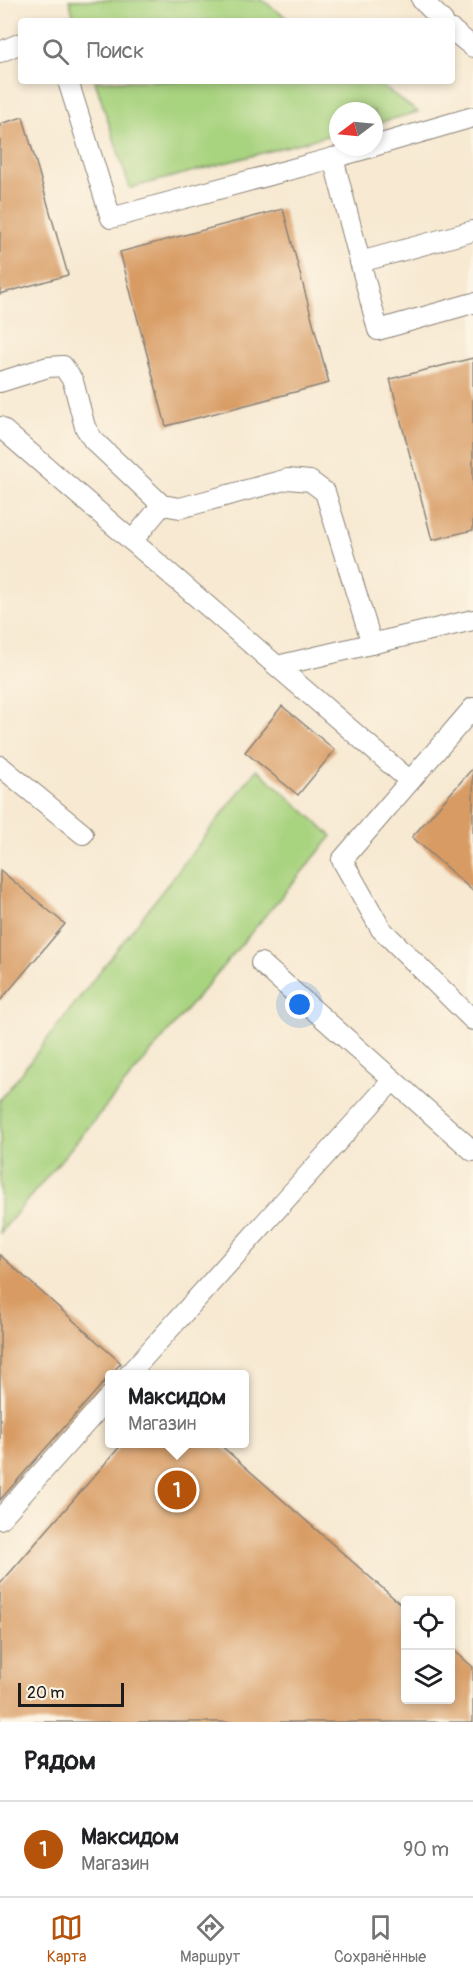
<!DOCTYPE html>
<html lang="ru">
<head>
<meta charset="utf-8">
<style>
  :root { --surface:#fff; --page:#f6f6f6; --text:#202124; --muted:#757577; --line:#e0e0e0; --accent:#b45309 }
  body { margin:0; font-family:Pangolin,sans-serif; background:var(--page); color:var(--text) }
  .controls { position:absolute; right:18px; bottom:18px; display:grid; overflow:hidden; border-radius:6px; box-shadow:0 3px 9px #0003 }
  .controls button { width:54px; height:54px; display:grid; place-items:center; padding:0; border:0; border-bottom:2px solid var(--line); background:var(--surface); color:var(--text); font:30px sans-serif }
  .compass { position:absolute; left:329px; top:102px; width:54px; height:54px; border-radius:50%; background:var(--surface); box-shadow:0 3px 9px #0003; rotate:254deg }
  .scale { position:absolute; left:18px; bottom:15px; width:106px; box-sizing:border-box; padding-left:6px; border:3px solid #1c1c1c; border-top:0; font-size:16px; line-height:21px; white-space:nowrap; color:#1c1c1c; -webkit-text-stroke:4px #fcf5e5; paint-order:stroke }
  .you { position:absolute; left:300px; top:1005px; width:21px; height:21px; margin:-15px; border:4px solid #fff; border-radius:50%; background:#1a73e8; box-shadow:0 0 0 9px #1a73e833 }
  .badge { display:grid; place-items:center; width:39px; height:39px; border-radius:50%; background:var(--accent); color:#fff; font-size:20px; font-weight:700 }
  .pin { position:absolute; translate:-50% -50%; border:3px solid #fff; box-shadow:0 2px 6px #0006 }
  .popup { position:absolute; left:105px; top:1370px; width:144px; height:78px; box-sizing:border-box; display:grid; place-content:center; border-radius:6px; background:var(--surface); filter:drop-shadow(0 2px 4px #0005); font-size:20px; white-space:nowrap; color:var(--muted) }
  .popup b { font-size:22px; color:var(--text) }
  .popup::after { content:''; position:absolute; left:50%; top:100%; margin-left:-12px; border:12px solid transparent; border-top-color:var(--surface) }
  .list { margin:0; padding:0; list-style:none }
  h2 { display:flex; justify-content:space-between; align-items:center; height:78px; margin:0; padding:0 24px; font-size:26px }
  h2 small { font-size:20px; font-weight:400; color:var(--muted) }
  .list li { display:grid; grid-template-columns:39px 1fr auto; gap:18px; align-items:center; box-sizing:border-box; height:96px; padding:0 24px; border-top:2px solid var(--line) }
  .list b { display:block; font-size:22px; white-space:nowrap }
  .list p { margin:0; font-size:20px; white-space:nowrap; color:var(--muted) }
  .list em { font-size:20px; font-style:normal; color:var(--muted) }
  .icon { flex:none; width:33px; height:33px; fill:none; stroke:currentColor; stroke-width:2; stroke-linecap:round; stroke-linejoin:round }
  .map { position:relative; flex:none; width:473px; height:1722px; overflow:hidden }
  .search { position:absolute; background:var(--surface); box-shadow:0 3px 9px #0003; left:18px; right:18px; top:18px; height:66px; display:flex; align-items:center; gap:15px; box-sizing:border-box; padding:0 21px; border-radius:6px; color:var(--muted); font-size:22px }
  .sheet { height:174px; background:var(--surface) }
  nav { display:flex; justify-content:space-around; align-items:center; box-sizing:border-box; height:84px; border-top:2px solid var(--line); background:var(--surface); font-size:16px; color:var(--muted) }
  nav a { display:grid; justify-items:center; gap:3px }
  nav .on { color:var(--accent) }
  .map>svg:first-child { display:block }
  .green { fill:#a8d37f; stroke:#62784e; stroke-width:1.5 }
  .building { fill:#d89b64 }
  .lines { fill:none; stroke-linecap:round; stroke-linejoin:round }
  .lane-casing { stroke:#8a8277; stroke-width:22 }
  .lane { stroke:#fff; stroke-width:20 }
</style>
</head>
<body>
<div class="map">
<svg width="473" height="1722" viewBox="0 0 473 1722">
  <rect width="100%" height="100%" fill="#fcf5e5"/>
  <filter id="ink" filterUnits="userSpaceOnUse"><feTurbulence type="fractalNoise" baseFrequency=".0167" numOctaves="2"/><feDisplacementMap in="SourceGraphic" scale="12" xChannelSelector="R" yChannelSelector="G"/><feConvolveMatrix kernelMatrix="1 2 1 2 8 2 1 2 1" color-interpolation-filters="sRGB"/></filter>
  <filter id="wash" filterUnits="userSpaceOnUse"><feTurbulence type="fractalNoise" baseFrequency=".008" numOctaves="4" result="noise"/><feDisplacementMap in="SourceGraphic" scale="24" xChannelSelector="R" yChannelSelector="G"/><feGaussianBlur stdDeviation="1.35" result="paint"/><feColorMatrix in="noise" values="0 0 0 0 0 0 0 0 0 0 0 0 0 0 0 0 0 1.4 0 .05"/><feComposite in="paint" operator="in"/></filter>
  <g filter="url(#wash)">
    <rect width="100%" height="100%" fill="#f7e9d2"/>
    <g class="green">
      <path d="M69,0H262L291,21H75Z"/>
      <path d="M95,81H375L418,112L374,124V111H338V133L130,188Z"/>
      <path d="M257,769L332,836L0,1233V1100Z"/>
    </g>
    <g id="blocks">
      <g class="building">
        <path d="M23,117L68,275L0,294V124Z"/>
        <path d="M283,209L329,383L166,426L120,252Z"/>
        <path d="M473,358V530L432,540L390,379Z"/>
        <path d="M282,706L335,750L298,795L245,752Z"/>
        <path d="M473,768V891L412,837Z"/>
        <path d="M0,870L65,924L0,1001Z"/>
        <path d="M0,1255L121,1363L0,1500Z"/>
        <path d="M123,1443H218L405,1608V1700H450V1647L473,1667V1722H0V1584Z"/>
      </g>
    </g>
  </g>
  <g filter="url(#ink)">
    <use href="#blocks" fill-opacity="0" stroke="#8a8277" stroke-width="1.5"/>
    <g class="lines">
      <g class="lane-casing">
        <g id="lane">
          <path d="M422,0L443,21"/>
          <path d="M452,30L473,47"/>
          <path d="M0,52L21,43"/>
          <path d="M68,81L111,218L333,158L378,330L473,303"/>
          <path d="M374,146L473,117"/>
          <path d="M333,158L372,147"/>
          <path d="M360,262L473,231"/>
          <path d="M0,382L48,367L63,366L73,381L85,427L93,440L162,505L180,508L288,479L310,481L325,492L372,644"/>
          <path d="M0,427L410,781"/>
          <path d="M132,541L162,505"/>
          <path d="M277,666L473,620"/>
          <path d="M473,708L342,860L381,929L473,1020"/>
          <path d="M0,766L83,834"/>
          <path d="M261,963L473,1151"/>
          <path d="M129,1374L393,1080"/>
          <path d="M0,1519L110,1396"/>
        </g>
      </g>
      <use href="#lane" class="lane"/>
    </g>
  </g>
</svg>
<div class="controls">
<button><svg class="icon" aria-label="locate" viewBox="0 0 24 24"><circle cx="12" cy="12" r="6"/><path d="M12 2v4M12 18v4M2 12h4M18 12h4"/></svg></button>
<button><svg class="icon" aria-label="layers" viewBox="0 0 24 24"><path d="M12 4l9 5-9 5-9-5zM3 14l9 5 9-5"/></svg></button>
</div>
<svg class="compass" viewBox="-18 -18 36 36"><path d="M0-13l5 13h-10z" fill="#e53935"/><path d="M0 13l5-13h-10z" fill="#757577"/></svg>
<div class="scale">20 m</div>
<div class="you"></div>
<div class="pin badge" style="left:177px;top:1490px">1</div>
<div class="popup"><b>Максидом</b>Магазин</div>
<div class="search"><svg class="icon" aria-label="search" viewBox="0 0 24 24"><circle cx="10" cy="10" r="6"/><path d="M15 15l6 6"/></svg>Поиск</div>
</div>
<section class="sheet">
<h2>Рядом<small></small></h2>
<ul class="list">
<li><span class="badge">1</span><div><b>Максидом</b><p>Магазин</p></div><em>90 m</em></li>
</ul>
</section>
<nav>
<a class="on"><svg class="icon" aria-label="map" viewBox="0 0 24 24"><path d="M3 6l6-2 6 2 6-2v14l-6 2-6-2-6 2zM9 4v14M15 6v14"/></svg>Карта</a>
<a><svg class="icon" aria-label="directions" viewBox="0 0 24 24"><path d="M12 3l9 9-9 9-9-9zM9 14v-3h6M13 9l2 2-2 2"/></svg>Маршрут</a>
<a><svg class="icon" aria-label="saved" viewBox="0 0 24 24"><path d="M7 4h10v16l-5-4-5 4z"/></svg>Сохранённые</a>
</nav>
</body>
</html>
